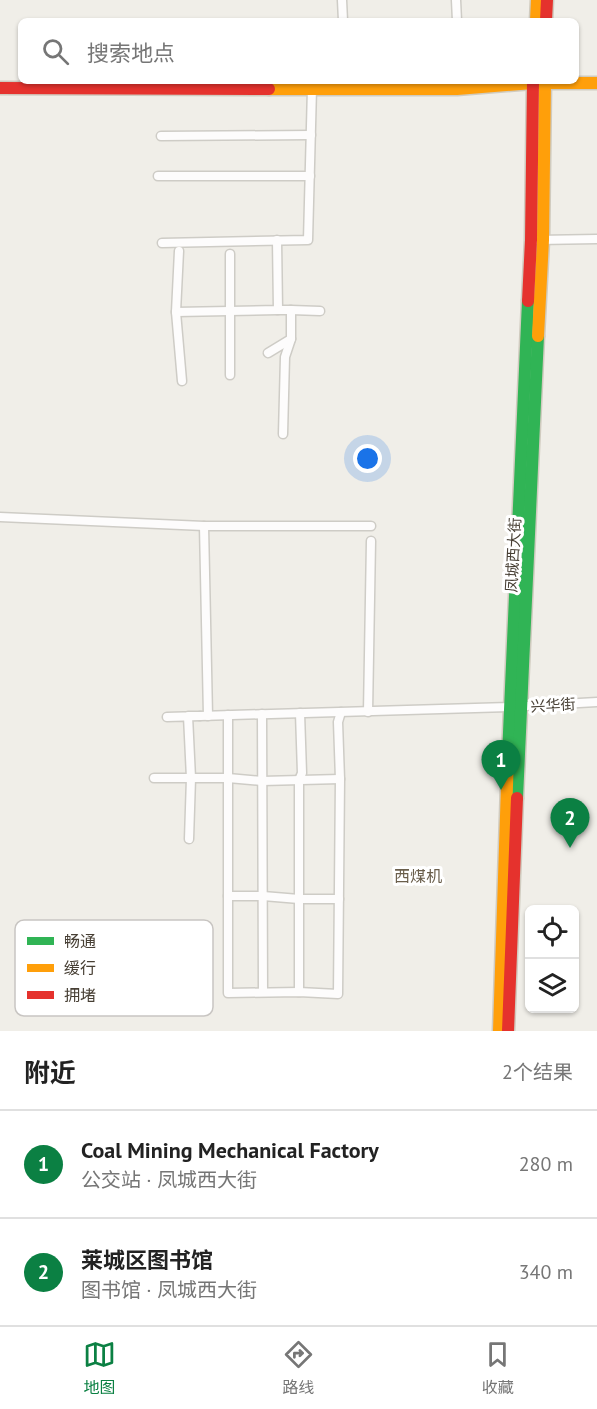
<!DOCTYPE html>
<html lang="zh">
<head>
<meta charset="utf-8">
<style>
  :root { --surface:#fff; --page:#f2f2f2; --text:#222; --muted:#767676; --line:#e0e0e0; --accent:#0b8043 }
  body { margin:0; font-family:"PT Sans","Noto Sans SC",sans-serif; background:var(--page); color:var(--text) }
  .controls { position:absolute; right:18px; bottom:18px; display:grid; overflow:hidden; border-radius:9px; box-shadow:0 2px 4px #0004 }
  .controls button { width:54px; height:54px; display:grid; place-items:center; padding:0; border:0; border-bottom:2px solid var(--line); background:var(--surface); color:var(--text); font:30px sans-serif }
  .you { position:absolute; left:368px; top:459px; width:21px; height:21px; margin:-15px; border:4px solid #fff; border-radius:50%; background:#1a73e8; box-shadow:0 0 0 9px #1a73e833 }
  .badge { display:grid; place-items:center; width:39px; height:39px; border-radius:50%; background:var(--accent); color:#fff; font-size:20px; font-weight:700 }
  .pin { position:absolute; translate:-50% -50px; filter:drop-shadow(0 2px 3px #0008) }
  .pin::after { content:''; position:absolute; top:32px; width:21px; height:18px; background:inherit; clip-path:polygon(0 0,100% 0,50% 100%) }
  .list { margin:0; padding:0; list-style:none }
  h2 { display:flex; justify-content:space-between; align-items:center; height:78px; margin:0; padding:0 24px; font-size:26px }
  h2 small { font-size:20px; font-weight:400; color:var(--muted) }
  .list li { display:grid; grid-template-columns:39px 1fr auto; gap:18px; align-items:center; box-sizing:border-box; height:108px; padding:0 24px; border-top:2px solid var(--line) }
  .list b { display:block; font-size:22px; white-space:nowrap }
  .list p { margin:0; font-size:20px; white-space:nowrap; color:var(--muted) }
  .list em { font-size:20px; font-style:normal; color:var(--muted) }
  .icon { flex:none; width:33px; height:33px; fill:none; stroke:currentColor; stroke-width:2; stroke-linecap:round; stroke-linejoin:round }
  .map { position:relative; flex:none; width:597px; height:1031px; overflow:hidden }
  .search { position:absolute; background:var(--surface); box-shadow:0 2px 4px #0004; left:18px; right:18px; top:18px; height:66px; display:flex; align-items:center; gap:15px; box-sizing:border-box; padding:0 21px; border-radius:9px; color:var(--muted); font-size:22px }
  .sheet { height:294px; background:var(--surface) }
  nav { display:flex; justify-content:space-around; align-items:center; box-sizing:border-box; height:84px; border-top:2px solid var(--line); background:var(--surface); font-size:16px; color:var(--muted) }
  nav a { display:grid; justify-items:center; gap:3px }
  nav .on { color:var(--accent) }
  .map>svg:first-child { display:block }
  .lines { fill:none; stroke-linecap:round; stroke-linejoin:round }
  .street-casing { stroke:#ceccc6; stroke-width:11 }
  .fast-casing { stroke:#d0cbbf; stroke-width:15 }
  .slow-casing { stroke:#d0cbbf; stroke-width:15 }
  .jam-casing { stroke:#d0cbbf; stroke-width:15 }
  .street { stroke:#fdfcfc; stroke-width:8 }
  .fast { stroke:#30b455; stroke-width:12 }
  .slow { stroke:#ff9f0a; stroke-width:12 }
  .jam { stroke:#e5322d; stroke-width:12 }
  .labels { text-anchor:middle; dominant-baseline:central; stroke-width:6; stroke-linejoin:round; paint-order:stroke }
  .street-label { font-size:15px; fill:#473f34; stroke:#fff }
  .neighbourhood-label { font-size:16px; fill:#6a5e4b; stroke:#fff }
  .key { fill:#fff; stroke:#c8c5c2; stroke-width:1.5 }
  .key-label { font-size:16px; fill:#473f34 }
</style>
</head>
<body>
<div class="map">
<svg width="597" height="1031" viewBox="0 0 597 1031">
  <rect width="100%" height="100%" fill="#f0eee8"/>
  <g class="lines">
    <g class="street-casing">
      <g id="street">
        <path d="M342,0L343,21"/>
        <path d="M456,0L457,21"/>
        <path d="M161,136L311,135"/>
        <path d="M158,176H310"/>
        <path d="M538,240L597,239"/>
        <path d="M162,243L308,240L312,88"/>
        <path d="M179,251L176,312L278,310L277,240"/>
        <path d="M230,254V375"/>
        <path d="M291,310L320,311"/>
        <path d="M176,312L182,381"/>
        <path d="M268,353L291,339V310H278"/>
        <path d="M283,434L285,357L291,339"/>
        <path d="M0,517L204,526H371"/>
        <path d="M204,526L208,716"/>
        <path d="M368,712L371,541"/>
        <path d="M262,714L263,992"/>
        <path d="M228,715V993L299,992L338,994L340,779L338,722L341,712"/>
        <path d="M200,716L509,707L597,702"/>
        <path d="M167,717L200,716H188L191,778L189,839"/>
        <path d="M154,778H228L262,781L340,779"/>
        <path d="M228,896H263L299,899H339"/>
        <path d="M299,992V780L302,773L300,713"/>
      </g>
    </g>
    <g class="fast-casing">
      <g id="fast">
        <path d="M508,755L528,301"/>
        <path d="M517,798L538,336"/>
      </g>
    </g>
    <g class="slow-casing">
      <g id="slow">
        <path d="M536,21L537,0"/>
        <path d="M269,89H457L533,83H597"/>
        <path d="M538,336L543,240L545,81"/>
        <path d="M499,1031L508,755"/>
      </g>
    </g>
    <g class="jam-casing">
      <g id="jam">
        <path d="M546,21L547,0"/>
        <path d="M0,88L269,89"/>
        <path d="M528,301L531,240L533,81"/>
        <path d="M508,1031L517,798"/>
      </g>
    </g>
    <use href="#street" class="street"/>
    <use href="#fast" class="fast"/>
    <use href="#slow" class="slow"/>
    <use href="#jam" class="jam"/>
  </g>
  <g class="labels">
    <g class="street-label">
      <text transform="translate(513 555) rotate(-87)">凤城西大街</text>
      <text transform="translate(553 705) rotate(-3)">兴华街</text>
    </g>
    <g class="neighbourhood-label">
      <text x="418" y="876">西煤机</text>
    </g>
  </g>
  <rect x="15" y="920" width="198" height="96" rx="9" class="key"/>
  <rect x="27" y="937" width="27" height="8" fill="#30b455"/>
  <rect x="27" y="964" width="27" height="8" fill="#ff9f0a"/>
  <rect x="27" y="991" width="27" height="8" fill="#e5322d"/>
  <g class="key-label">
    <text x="64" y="947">畅通</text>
    <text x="64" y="974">缓行</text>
    <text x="64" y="1001">拥堵</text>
  </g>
</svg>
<div class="controls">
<button><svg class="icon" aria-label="locate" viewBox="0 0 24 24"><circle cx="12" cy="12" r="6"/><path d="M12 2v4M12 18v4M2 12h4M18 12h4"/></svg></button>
<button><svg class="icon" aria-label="layers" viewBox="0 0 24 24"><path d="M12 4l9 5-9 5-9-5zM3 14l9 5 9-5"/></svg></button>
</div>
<div class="you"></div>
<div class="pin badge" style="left:501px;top:790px">1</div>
<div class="pin badge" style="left:570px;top:848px">2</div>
<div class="search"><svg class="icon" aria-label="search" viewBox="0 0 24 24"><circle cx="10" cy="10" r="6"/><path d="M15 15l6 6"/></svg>搜索地点</div>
</div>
<section class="sheet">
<h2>附近<small>2个结果</small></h2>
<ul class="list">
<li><span class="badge">1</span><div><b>Coal Mining Mechanical Factory</b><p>公交站 · 凤城西大街</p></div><em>280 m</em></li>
<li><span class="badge">2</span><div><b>莱城区图书馆</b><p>图书馆 · 凤城西大街</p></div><em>340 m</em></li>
</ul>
</section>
<nav>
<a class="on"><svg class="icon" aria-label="map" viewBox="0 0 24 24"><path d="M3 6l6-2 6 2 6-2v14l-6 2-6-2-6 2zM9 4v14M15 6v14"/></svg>地图</a>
<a><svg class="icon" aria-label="directions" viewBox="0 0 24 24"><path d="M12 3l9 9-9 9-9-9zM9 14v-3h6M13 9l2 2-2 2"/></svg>路线</a>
<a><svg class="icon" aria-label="saved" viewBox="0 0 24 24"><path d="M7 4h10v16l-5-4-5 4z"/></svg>收藏</a>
</nav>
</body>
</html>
